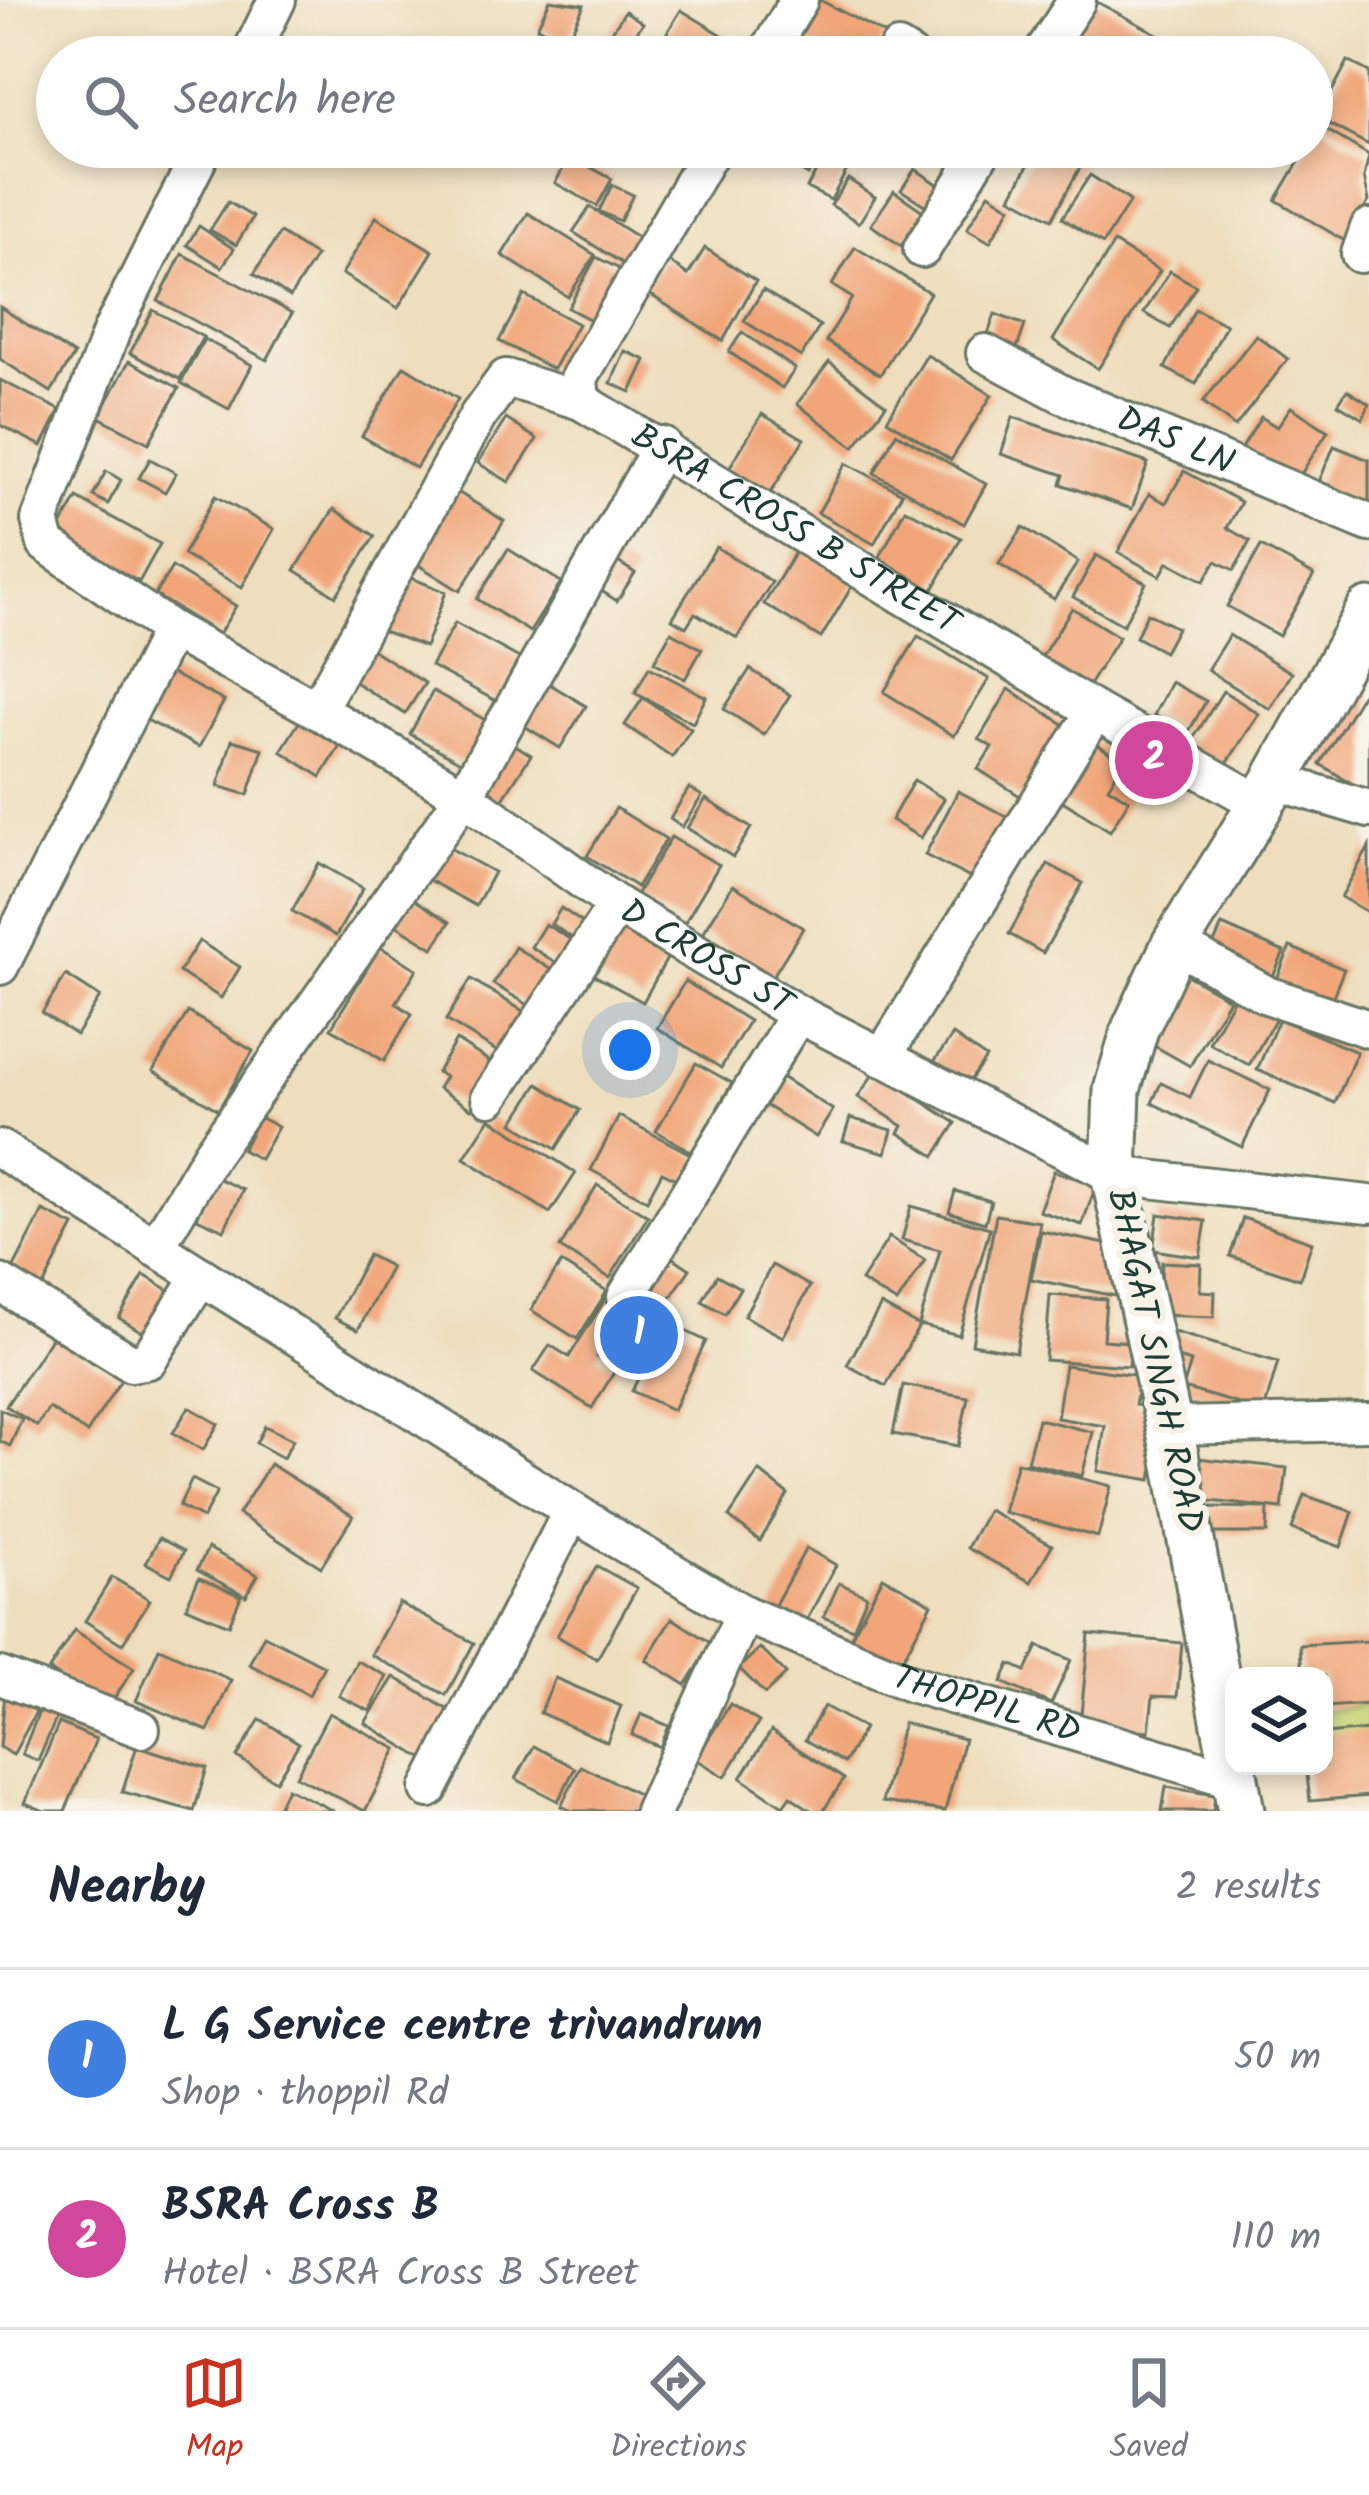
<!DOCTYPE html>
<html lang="en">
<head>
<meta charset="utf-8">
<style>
  :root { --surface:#fff; --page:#f6f6f7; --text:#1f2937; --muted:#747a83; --line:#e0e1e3; --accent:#c8321e }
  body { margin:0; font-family:Kalam,sans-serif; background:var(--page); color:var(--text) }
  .controls { position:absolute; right:36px; bottom:36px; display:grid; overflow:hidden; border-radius:24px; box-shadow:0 6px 18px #0003 }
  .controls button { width:108px; height:108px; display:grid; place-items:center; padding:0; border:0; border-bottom:3px solid var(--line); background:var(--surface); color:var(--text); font:60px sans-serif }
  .you { position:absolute; left:630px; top:1050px; width:42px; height:42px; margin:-30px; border:9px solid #fff; border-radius:50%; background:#1a73e8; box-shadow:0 0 0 18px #1a73e833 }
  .badge { display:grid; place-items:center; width:78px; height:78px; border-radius:50%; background:var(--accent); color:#fff; font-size:39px; font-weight:700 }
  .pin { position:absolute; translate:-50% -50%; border:6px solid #fff; box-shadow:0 3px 12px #0006 }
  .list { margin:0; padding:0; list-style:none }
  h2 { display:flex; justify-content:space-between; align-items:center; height:156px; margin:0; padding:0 48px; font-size:51px }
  h2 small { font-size:39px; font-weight:400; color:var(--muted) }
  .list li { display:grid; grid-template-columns:78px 1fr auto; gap:36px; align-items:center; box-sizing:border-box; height:180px; padding:0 48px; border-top:3px solid var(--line) }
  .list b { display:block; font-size:45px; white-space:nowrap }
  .list p { margin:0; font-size:39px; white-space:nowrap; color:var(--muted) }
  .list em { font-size:39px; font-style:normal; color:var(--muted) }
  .icon { flex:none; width:66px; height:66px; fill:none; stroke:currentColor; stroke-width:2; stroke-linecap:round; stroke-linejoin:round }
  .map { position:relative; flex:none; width:1369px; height:1811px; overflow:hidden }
  .search { position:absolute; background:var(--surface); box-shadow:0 6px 18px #0003; left:36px; right:36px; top:36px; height:132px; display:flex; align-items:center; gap:30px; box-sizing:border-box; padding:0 42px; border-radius:66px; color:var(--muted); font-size:45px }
  .sheet { height:516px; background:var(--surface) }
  nav { display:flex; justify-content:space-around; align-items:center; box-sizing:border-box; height:168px; border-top:3px solid var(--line); background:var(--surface); font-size:33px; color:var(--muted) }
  nav a { display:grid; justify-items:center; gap:6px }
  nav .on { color:var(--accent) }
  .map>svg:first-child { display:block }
  .green { fill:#c6d374; stroke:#728854; stroke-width:3 }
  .building { fill:#f1a578 }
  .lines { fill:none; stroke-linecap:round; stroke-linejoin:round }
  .minor-casing { stroke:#677564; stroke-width:42 }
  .tertiary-casing { stroke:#677564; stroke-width:51 }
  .minor { stroke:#fff; stroke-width:36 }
  .tertiary { stroke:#fff; stroke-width:45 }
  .labels { text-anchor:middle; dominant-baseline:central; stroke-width:12; stroke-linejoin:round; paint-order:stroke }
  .street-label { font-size:36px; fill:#1f3d34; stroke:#f7f3e8 }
</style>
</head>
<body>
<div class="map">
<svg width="1369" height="1811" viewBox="0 0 1369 1811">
  <rect width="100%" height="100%" fill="#f7f3e8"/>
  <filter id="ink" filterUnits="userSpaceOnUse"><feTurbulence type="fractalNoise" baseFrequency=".00833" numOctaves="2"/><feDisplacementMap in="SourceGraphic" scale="24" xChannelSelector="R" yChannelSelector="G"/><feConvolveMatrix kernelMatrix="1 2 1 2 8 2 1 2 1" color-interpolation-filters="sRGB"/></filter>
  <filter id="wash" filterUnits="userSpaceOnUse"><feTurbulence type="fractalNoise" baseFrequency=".004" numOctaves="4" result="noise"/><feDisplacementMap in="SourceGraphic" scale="48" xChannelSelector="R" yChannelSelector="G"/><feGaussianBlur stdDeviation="2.7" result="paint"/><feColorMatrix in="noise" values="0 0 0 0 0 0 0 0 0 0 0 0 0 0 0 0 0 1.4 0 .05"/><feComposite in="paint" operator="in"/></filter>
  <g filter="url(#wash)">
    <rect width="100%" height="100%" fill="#eedebe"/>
    <path class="green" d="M1367,1705L1369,1757L1324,1763V1711Z"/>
    <g id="blocks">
      <g class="building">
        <path d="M550,0L584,5L567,41L537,27Z"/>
        <path d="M820,0L886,35L873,57H786Z"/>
        <path d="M1093,0L1167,39L1157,57H1062Z"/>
        <path d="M681,10L737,44L729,57H652Z"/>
        <path d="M625,11L643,23L619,57L603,46Z"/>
        <path d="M1348,61L1369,72V145L1318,118Z"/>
        <path d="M1320,126L1369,155L1364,177L1369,201L1345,241L1276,200Z"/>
        <path d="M760,147H824L808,175Z"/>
        <path d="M829,147H859L831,200L807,188Z"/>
        <path d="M1038,147H1060L1084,160L1052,219L1011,197Z"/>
        <path d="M570,156L612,179L597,206L555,183Z"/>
        <path d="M915,169L939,185L926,206L901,190Z"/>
        <path d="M1090,175L1130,201L1103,244L1062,218Z"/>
        <path d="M848,179L875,197L859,223L831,205Z"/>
        <path d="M612,185L633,195L620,221L599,211Z"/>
        <path d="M894,191L924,212L901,246L871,225Z"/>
        <path d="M989,193L1011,207L990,242L967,229Z"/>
        <path d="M228,202L253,217L236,245L210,230Z"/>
        <path d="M590,207L639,238L623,264L573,232Z"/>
        <path d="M528,213L595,255L568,297L502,255Z"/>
        <path d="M376,217L433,251L398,308L342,274Z"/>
        <path d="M199,226L234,249L222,267L187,245Z"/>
        <path d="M280,233L316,256L290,297L254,274Z"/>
        <path d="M1114,243L1160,271L1098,369L1053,340Z"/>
        <path d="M855,247L930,293L880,375L826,341L852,298L832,285Z"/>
        <path d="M705,248L756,281L723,341L643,290L664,258L688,275Z"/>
        <path d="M182,254L292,313L267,360L158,301Z"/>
        <path d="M596,257L627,273L599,324L568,308Z"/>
        <path d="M1170,271L1196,286L1170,328L1144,313Z"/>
        <path d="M763,290L820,326L801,357L744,321Z"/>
        <path d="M524,295L578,324L553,369L499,341Z"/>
        <path d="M0,307L74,355L51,392L0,359Z"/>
        <path d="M1195,309L1226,325L1196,384L1165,368Z"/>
        <path d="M153,310L203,337L180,379L130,353Z"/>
        <path d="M995,314L1025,325L1016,351L986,340Z"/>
        <path d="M742,332L795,369L782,388L729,352Z"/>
        <path d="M1256,335L1288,359L1235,427L1203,402Z"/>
        <path d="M204,339L252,365L229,409L181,383Z"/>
        <path d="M625,351L646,360L631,392L611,383Z"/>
        <path d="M927,355L992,395L951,460L887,420Z"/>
        <path d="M129,361L179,388L149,443L99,417Z"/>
        <path d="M829,362L886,405L854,447L797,404Z"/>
        <path d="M404,366L458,399L416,468L362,436Z"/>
        <path d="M0,380L60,410L42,446L0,425Z"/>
        <path d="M1347,390L1369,404L1363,419L1338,404Z"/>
        <path d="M1291,407L1328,431L1296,482L1242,448L1261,417L1277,427Z"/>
        <path d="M762,414L804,439L764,503L723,478Z"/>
        <path d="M1013,417L1148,463L1132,509L1061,484L1064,475L1001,454Z"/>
        <path d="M506,419L537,439L509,482L478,463Z"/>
        <path d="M896,433L986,484L964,524L874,473Z"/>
        <path d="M1334,446L1369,460V511L1316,489Z"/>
        <path d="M150,459L176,473L165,492L139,478Z"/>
        <path d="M846,463L902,493L874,544L818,513Z"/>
        <path d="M106,471L121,480L108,504L93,496Z"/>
        <path d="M1184,471L1241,502L1227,528L1250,541L1234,570L1216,561L1204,581L1168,562L1160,576L1118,552L1149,494L1166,503Z"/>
        <path d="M456,491L504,521L460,591L412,561Z"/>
        <path d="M215,496L274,529L242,587L183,555Z"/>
        <path d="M77,498L160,544L139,582L56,535Z"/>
        <path d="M334,509L375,536L336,596L295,570Z"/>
        <path d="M905,509L961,538L929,597L874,568Z"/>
        <path d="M1023,527L1078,562L1054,599L999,564Z"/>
        <path d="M1261,546L1314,575L1279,636L1227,606Z"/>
        <path d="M716,547L772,582L737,638L695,613L686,627L672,619Z"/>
        <path d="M798,547L855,581L821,638L764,604Z"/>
        <path d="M508,549L561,582L530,632L477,599Z"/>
        <path d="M607,555L635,573L617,601L589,583Z"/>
        <path d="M1096,555L1146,583L1123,625L1073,597Z"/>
        <path d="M172,567L236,606L219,634L155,595Z"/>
        <path d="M399,573L446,592L425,647L378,629Z"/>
        <path d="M1072,608L1119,637L1084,693L1037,664Z"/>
        <path d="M1147,613L1177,628L1164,652L1136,637Z"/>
        <path d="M455,623L521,659L498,702L431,666Z"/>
        <path d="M671,632L702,649L685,679L654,662Z"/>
        <path d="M1229,635L1292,673L1270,709L1207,670Z"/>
        <path d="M918,636L989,679L954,736L884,692Z"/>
        <path d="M367,646L425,683L405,714L347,677Z"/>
        <path d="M649,667L706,697L693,723L635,693Z"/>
        <path d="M750,669L790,695L764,735L724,709Z"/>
        <path d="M167,671L224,701L199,747L143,718Z"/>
        <path d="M543,680L586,706L560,748L518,722Z"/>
        <path d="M1171,682L1206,701L1188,733L1154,715Z"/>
        <path d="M1009,689L1071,729L1026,800L978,769L992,747L979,739Z"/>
        <path d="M433,691L489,722L466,765L410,734Z"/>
        <path d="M1223,691L1259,714L1223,769L1188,747Z"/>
        <path d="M1364,691L1369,694V794L1320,764Z"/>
        <path d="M643,698L691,729L672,757L625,725Z"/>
        <path d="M306,711L346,736L321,777L281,751Z"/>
        <path d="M1089,739L1124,762L1108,787L1129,800L1110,831L1053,795Z"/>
        <path d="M232,740L263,749L248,795L218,786Z"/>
        <path d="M509,741L531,755L500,803L478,789Z"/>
        <path d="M914,780L944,799L921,838L891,820Z"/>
        <path d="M689,788L702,796L682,827L670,819Z"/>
        <path d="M958,791L1028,828L996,891L925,855Z"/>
        <path d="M706,799L751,828L733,857L687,828Z"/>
        <path d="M616,808L666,839L637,887L587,856Z"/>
        <path d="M671,837L719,865L684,924L636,895Z"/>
        <path d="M444,845L494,872L476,906L425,878Z"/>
        <path d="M1369,847V913L1341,897Z"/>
        <path d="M319,863L363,888L336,936L292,911Z"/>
        <path d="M1048,864L1083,883L1043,953L1009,934Z"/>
        <path d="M733,885L803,928L773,976L703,933Z"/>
        <path d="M412,898L450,922L433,948L396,925Z"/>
        <path d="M561,908L586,925L575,940L551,924Z"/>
        <path d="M608,919L670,953L643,1002L581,968Z"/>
        <path d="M545,924L573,941L558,964L531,947Z"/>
        <path d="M1222,925L1284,952L1266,992L1205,965Z"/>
        <path d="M199,941L240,967L221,998L179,972Z"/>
        <path d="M380,947L417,969L396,1003L412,1014L384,1061L331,1028Z"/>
        <path d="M515,947L558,974L537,1010L493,984Z"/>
        <path d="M1290,947L1344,969L1329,1006L1275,984Z"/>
        <path d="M1183,973L1229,999L1190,1066L1144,1040Z"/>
        <path d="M66,975L100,997L76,1035L42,1013Z"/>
        <path d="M471,979L531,1016L506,1057L446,1020Z"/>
        <path d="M685,981L749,1021L721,1068L657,1028Z"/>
        <path d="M1240,987L1281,1009L1249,1065L1209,1043Z"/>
        <path d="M188,1012L253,1051L218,1110L153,1071Z"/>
        <path d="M1279,1019L1357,1052L1335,1103L1257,1070Z"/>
        <path d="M953,1035L986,1058L964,1089L931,1066Z"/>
        <path d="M456,1040L498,1067L471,1109L438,1088L445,1077L437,1072Z"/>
        <path d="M1208,1060L1270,1090L1242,1147L1152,1103L1161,1083L1190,1097Z"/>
        <path d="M696,1063L732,1083L692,1152L656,1131Z"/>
        <path d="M875,1071L956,1123L935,1156L899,1133L903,1126L858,1097Z"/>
        <path d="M777,1074L833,1110L816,1137L760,1102Z"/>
        <path d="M538,1084L580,1110L556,1149L513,1123Z"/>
        <path d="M619,1116L698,1158L684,1183L662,1172L647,1200L591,1170Z"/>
        <path d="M259,1117L278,1127L260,1159L242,1150Z"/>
        <path d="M490,1118L576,1173L550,1213L464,1158Z"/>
        <path d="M850,1118L892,1130L886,1153L843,1141Z"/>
        <path d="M1054,1171L1096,1185L1082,1225L1039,1211Z"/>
        <path d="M215,1177L243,1190L224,1230L197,1218Z"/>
        <path d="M597,1185L648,1216L610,1278L560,1248Z"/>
        <path d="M955,1191L991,1201L985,1223L949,1212Z"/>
        <path d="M911,1206L990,1228L959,1335L919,1325L940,1250L902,1240Z"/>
        <path d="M43,1211L74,1226L38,1296L7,1281Z"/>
        <path d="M1158,1214L1206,1221L1200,1257L1153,1250Z"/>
        <path d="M996,1215L1040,1222L1016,1352L972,1344Z"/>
        <path d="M1243,1218L1312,1242L1300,1279L1230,1256Z"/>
        <path d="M1041,1231L1125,1248L1115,1296L1031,1279Z"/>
        <path d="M889,1237L925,1260L897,1303L861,1281Z"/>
        <path d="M666,1253L690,1269L669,1300L645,1283Z"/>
        <path d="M368,1255L391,1267L358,1330L335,1318Z"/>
        <path d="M1162,1262L1201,1264L1200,1291L1215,1292L1214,1317L1160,1315Z"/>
        <path d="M561,1263L607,1291L577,1339L531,1310Z"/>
        <path d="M772,1265L810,1286L783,1337L744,1316Z"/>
        <path d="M144,1275L177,1295L152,1338L119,1318Z"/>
        <path d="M717,1275L740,1288L725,1314L702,1301Z"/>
        <path d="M1050,1295L1106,1299L1103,1340L1131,1342L1129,1366L1045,1360Z"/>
        <path d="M607,1296L626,1309L597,1357L616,1369L592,1408L533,1371L550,1345L569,1357Z"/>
        <path d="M881,1305L919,1326L886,1386L847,1365Z"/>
        <path d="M665,1321L706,1341L673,1410L632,1391Z"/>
        <path d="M1163,1329L1278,1362L1264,1411L1183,1388L1191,1362L1156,1352Z"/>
        <path d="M53,1335L121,1380L87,1433L49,1408L37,1426L6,1406Z"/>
        <path d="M1065,1365L1140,1376L1135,1405L1163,1409L1151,1480L1098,1471L1105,1426L1057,1418Z"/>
        <path d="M903,1385L968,1397L958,1446L893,1434Z"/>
        <path d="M189,1407L218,1424L203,1450L173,1433Z"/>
        <path d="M0,1409L22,1419L10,1446L0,1441Z"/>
        <path d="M1038,1419L1093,1432L1082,1476L1027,1462Z"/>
        <path d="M265,1426L293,1440L283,1458L256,1443Z"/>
        <path d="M1197,1458L1287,1468L1282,1509L1193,1499Z"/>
        <path d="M1017,1462L1111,1486L1098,1537L1003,1512Z"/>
        <path d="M270,1464L353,1516L321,1567L238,1514Z"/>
        <path d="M759,1471L788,1494L760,1541L729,1517Z"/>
        <path d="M192,1479L217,1492L203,1518L179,1506Z"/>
        <path d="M1304,1495L1353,1512L1341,1547L1292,1529Z"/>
        <path d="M1210,1507L1268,1508L1267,1533H1209Z"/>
        <path d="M988,1510L1052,1545L1031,1582L967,1548Z"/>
        <path d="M159,1538L184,1551L171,1576L146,1563Z"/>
        <path d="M208,1548L258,1575L246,1596L197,1570Z"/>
        <path d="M806,1548L836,1565L802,1629L771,1612Z"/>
        <path d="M597,1566L637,1588L597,1659L557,1636Z"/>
        <path d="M112,1577L150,1600L122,1644L85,1621Z"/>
        <path d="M883,1577L932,1604L894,1675L845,1648Z"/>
        <path d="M199,1578L241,1596L229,1625L186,1607Z"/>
        <path d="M839,1583L867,1596L853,1629L824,1617Z"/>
        <path d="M399,1603L474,1643L446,1695L371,1655Z"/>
        <path d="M672,1618L712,1644L686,1685L646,1660Z"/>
        <path d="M74,1630L134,1668L108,1708L49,1670Z"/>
        <path d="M1089,1634L1182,1643L1177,1697L1153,1696L1149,1731L1080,1725Z"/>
        <path d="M264,1635L324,1666L309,1695L249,1664Z"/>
        <path d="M1369,1641V1704L1324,1707V1676H1302L1300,1645Z"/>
        <path d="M1038,1646L1071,1660L1051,1704L1002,1682L1010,1664L1026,1671Z"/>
        <path d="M159,1648L231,1680L208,1731L136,1701Z"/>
        <path d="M760,1648L786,1674L765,1694L739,1668Z"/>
        <path d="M357,1661L387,1676L370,1711L339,1696Z"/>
        <path d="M394,1677L455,1714L427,1761L365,1723Z"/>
        <path d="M555,1678L621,1706L607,1742L540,1713Z"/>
        <path d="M5,1693L37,1710L13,1755L0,1747Z"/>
        <path d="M730,1704L759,1722L725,1777L696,1759Z"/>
        <path d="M824,1706L864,1728L844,1763L805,1740Z"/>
        <path d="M41,1707L58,1714L38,1761L22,1754Z"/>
        <path d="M329,1713L397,1749L365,1811L296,1776Z"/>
        <path d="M641,1714L669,1726L660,1747L632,1735Z"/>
        <path d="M260,1719L299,1743L276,1781L237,1757Z"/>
        <path d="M59,1723L96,1739L65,1811H44L25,1803Z"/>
        <path d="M903,1723L964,1739L945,1811L882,1802Z"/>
        <path d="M1369,1730V1796L1310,1801L1306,1766H1324V1734Z"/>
        <path d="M771,1731L844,1779L823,1811H812L790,1796L783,1806L741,1778Z"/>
        <path d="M137,1746L207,1768L194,1811L122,1792Z"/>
        <path d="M534,1746L575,1768L558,1801L516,1779Z"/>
        <path d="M581,1766L648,1799L642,1811H572L561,1806Z"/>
        <path d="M1166,1787L1215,1795L1213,1811H1162Z"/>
        <path d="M287,1788L334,1811H276Z"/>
      </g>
    </g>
  </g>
  <g filter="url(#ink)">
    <use href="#blocks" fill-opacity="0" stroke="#677564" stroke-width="3"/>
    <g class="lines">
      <g class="minor-casing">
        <g id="minor">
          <path d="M898,49L911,57"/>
          <path d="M249,57L277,0"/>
          <path d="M765,57L799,0"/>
          <path d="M1040,57L1077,0"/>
          <path id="s1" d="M713,147L579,378L581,401L1095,711L1261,804"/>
          <path d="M922,249L984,147"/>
          <path d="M1360,254L1369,228"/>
          <path id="s2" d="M985,353L1062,394L1369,523"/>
          <path d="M171,630L46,544L40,520L112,330L204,147"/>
          <path id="s3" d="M317,710L464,796L617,905L798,1014L1114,1175L1369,1204"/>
          <path d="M1275,781L1369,809"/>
          <path d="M1175,944L1267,995L1369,1029"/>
          <path d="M0,966L171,630L317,710L478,416L506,378L581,401"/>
          <path d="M882,1058L1095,711"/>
          <path d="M490,1097L617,905"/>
          <path id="s4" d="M0,1149L620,1541L744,1614L910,1683L1235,1780"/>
          <path d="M155,1248L211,1154L464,796L662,445"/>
          <path d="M0,1283L131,1363L148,1360L201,1276"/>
          <path d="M626,1297L798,1014"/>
          <path d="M1170,1426L1369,1422"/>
          <path d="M0,1676L141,1729"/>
          <path d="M429,1789L572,1511"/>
          <path d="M653,1811L744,1614"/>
        </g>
      </g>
      <g class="tertiary-casing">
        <path id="tertiary" d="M1241,1811L1174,1449L1114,1175L1117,1090L1135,1029L1175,944L1275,781L1369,611"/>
      </g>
      <use href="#minor" class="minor"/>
      <use href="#tertiary" class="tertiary"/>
    </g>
  </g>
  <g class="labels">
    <g class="street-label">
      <text stroke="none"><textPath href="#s2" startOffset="210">DAS LN</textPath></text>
      <text stroke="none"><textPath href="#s1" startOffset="540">BSRA CROSS B STREET</textPath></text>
      <text stroke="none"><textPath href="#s3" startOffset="462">D CROSS ST</textPath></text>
      <text transform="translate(1154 1361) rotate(78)">BHAGAT SINGH ROAD</text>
      <text stroke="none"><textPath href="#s4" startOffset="1137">THOPPIL RD</textPath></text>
    </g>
  </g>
</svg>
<div class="controls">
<button><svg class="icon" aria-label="layers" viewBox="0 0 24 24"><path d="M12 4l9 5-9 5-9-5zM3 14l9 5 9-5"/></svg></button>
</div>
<div class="you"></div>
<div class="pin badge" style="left:639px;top:1335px;background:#3f7fe0">1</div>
<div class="pin badge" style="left:1154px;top:760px;background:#d1479c">2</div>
<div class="search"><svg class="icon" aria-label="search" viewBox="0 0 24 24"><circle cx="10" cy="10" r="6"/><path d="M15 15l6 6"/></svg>Search here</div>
</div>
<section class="sheet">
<h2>Nearby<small>2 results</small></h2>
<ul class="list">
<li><span class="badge" style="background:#3f7fe0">1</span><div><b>L G Service centre trivandrum</b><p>Shop · thoppil Rd</p></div><em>50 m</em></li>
<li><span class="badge" style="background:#d1479c">2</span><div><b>BSRA Cross B</b><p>Hotel · BSRA Cross B Street</p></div><em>110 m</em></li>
</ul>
</section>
<nav>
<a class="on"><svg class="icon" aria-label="map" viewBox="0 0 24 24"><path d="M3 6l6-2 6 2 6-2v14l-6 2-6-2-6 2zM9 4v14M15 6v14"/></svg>Map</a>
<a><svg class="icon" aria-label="directions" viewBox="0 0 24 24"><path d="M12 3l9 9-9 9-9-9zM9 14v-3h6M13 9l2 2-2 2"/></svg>Directions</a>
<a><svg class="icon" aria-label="saved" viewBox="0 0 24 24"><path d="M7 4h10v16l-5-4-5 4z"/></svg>Saved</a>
</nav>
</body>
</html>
